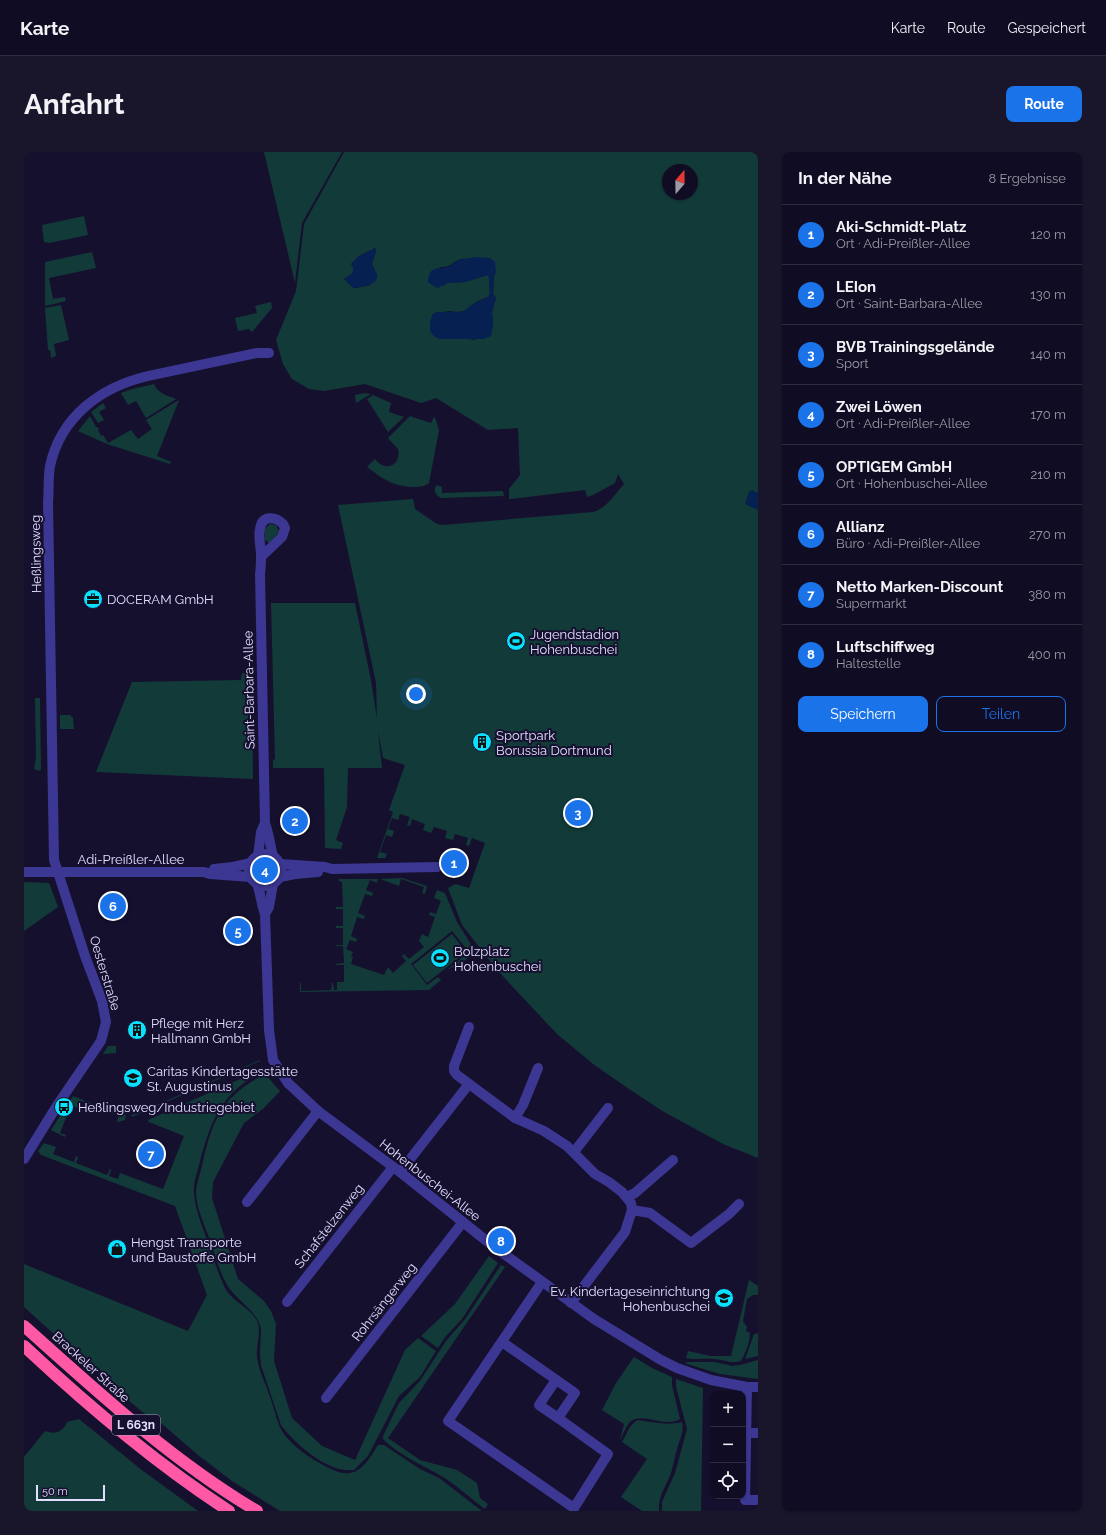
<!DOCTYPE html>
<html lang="de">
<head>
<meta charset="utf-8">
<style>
  :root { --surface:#100c23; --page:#19152b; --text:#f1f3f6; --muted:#9c9ba6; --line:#302c41; --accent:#1a73e8 }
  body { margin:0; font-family:Raleway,sans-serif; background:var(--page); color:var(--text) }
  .controls { position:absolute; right:12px; bottom:12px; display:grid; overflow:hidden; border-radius:8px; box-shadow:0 1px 3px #0004 }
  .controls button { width:36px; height:36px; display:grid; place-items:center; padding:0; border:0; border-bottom:1px solid var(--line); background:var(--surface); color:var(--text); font:20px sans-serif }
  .compass { position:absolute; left:638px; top:12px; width:36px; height:36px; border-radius:50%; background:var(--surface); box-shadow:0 1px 3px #0004; rotate:20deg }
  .scale { position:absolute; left:12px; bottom:10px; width:69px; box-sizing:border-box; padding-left:4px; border:2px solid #e3deff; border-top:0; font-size:11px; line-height:14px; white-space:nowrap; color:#e3deff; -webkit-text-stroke:3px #16102f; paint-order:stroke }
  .you { position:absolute; left:392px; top:542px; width:14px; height:14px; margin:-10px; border:3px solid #fff; border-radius:50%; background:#1a73e8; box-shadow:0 0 0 6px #1a73e833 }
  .badge { display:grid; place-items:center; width:26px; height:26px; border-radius:50%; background:var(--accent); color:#fff; font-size:13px; font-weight:700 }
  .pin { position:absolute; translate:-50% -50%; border:2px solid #fff; box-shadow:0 1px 4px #0006 }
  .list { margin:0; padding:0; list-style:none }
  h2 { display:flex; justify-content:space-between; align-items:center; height:52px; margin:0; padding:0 16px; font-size:17px }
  h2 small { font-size:13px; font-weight:400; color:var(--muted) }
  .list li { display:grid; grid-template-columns:26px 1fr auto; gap:12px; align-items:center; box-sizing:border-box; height:60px; padding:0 16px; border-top:1px solid var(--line) }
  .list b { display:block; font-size:15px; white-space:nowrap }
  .list p { margin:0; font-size:13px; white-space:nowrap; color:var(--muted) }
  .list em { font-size:13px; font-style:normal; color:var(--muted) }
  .actions { display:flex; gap:8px; padding:12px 16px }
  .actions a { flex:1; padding:9px 0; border:1px solid var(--accent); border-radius:8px; text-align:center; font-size:14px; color:var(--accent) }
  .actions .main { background:var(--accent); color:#fff }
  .icon { flex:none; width:22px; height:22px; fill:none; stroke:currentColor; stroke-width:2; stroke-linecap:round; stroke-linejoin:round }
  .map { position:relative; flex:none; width:734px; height:1359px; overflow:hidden; border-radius:8px }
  header { display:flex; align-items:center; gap:24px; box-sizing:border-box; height:56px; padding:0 20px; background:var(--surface); border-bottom:1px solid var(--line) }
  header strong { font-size:19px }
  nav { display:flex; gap:22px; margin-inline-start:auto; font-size:14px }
  .intro { display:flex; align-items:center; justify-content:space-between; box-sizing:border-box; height:96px; padding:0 24px }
  h1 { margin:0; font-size:28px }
  .button { padding:10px 18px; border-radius:8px; background:var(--accent); color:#fff; font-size:14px; font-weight:700 }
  main { display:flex; gap:24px; padding:0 24px }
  aside { flex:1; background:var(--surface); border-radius:8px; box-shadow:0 1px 3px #0004 }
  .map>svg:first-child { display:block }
  .green { fill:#123a39; fill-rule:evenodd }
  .water { fill:#062052 }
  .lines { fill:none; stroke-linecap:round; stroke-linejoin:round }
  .minor { stroke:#3c3792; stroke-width:10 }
  .highway { stroke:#ff59a5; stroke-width:12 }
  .labels { text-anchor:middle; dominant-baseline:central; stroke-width:4; stroke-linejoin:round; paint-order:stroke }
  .shield { fill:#16102f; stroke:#a6a0c1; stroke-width:1 }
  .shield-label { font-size:12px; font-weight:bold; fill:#e3deff }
  .street-label { font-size:13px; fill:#e3deff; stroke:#16102f }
  .poi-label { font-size:13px; fill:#e3deff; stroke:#16102f; text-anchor:start }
</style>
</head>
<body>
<header>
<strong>Karte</strong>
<nav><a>Karte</a><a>Route</a><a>Gespeichert</a></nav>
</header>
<div class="intro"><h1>Anfahrt</h1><a class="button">Route</a></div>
<main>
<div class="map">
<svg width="734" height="1359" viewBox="0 0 734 1359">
  <rect width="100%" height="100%" fill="#16102f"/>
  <g class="green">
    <path d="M240,0H318L278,71L271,131Z"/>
    <path d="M320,0H734V1006L699,992L640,960L605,937L569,912L533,882L474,819L438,773L424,736L431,732L445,736L461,691L448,686L445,694L442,693L444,686L431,682L429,688L421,686L423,679L410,675L407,681L399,678L401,672L388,667L386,674L383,673L386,665L376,662L374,668L368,666L364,677L370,679L368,685L362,683L356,700L363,702L361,706H353L369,660L365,658L381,613L359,606L354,579L358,616H324L323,655L312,688L319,691L317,697L301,696L300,616H249V608L251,607L247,451H331L347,528L353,567L352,531L314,353L389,347L391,357L413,372L418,373L569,360C582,357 591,342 600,332L594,322L591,331L569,343L563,345L561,338L487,347H485V337L496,323L494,276L464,278L412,246L397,251L341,232L300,239L285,237L268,227L259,212L252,188L272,139L280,72ZM644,18H668V42H644ZM351,96L352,99L348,112L353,123L346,133L331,136L320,127C327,123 333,119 327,112L335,104ZM450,105L470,124L469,142L472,146L468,160L469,174L451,188C445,187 440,186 435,186C415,187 400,188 409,162L425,159L433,160L440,159L452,150L466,144L465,125L463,123L441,130L423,131L415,115C429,116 428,109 437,107C442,106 444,108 450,105Z"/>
    <path d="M60,64L64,83L25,91L20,90L18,73Z"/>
    <path d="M68,100L72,116L25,126L29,147L41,145L42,149L21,154V110Z"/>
    <path d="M247,150L248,156L228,180L225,177L214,179L211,166L233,161L231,154Z"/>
    <path d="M37,153L45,188L30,192L32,204L27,206L26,198H24L21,156Z"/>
    <path d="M130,232C134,242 143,243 152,247L122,266L112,249L104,253L97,241L108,237Z"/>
    <path d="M340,241L347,242L332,251L331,243Z"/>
    <path d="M349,243L367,251L365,260L380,265L364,280L343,247Z"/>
    <path d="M155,248L133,304L147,310L146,312L83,292L54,279L66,264L72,275H73L75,277L74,278L77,284L79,283L84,291L107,278L114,287L128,277L122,268Z"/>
    <path d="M79,251L82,256L75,260L80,268L74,271L67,260Z"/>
    <path d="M386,264L407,271L410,265L411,266L415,278L405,331C400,335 394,335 387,335C368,334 358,326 343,315L351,307C361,321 378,313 374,297L364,286Z"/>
    <path d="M413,333L418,335V341L479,339L480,344L417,346C412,344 408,338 413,333Z"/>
    <path d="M246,372L252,373L255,380L245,391L241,388V377Z"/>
    <path d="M218,521H228L229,627L72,620L108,530L217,528Z"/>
    <path d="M11,546H16L17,617L16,619L10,617L12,605Z"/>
    <path d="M36,563H47V565H49L50,577H36Z"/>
    <circle cx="241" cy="718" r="9"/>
    <path d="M378,726L403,734L401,742L398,741L400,735L377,727L375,734L356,727Z"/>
    <path d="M315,727H354L353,731L346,728L342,738L349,741L348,744L341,742L334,761L341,764L340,767L333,765L327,784L333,787L332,790L326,788L322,797L329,800L327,804L329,805L327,812L360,823L364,815L369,821L382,809L378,804L380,802L385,807L400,795L395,789L398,782L404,785L411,765L405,763L406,760L412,762L417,749L410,746L413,738L421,741L433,770L448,794C451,806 432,814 423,818L445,800L428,779L387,812L403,833L414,825L417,828L405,838L276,840V831H277V839L307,838L308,831H309L310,838H313V830H320V813H312V812L320,811L319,794H312V793H319V776H312V774H319V757H312V755H319L318,730L315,729Z"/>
    <path d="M0,730L25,731L34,755L0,779Z"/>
    <path d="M428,782L442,800L403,831L389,813Z"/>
    <path d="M84,894H92V901L79,902Z"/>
    <path d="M236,908V909L108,965L107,963L114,961Z"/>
    <path d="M239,917L240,918C198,941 188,965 176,1009C174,1019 169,1030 170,1041C171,1056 177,1071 182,1085C188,1102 193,1119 201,1136C208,1150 228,1156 234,1171C237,1182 232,1194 233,1204C234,1217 241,1230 245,1242C249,1252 251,1263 255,1273C262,1291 288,1308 305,1316C331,1330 341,1314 354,1293H360L396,1317L415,1326L458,1359H256L208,1329L174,1303L137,1271L122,1263L90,1236L0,1155V1112L164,1179L183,1143L151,1054L17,1003L14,999L20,991L32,995L29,1002L50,1010L52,1004L54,1005L52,1011L83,1023L86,1017L87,1018L85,1024L94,1027L96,1021L139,1037L160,984L125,970L124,968Z"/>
    <path d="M241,922L256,939L240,956L220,971L189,1030L188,1046L214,1127L240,1149L247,1159L252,1172L250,1209L268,1266L298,1294L331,1308L381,1198L394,1186L412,1199L396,1225L375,1244L344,1304L330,1318C305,1322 271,1292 257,1273L237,1213L236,1203L237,1176C231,1156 211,1148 202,1131C195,1118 191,1103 186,1088C181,1074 173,1058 172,1042C172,1031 177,1020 179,1009C189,965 200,943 241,922Z"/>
    <path d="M49,944L95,962L102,963L101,968L94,970L93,969L95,964L57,949L54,956L47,953L36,981L42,983L41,985L27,978Z"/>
    <path d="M465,1104L474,1111L438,1167L421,1185L414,1196L397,1184L431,1152Z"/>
    <path d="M477,1113L481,1115L364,1286L396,1308L433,1318L453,1331L456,1346L464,1352L461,1357C447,1347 434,1334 419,1325C399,1313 376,1304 359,1287V1284L375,1251L396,1229L422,1189L442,1166Z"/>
    <path d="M725,1128L734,1134V1143H729L723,1147L719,1169L723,1175L722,1179L726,1181C726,1191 721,1201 717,1209C707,1212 701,1208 691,1207C681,1206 672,1208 662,1206L664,1199L686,1204H707Z"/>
    <path d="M734,1181V1204L721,1207L730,1182Z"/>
    <path d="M610,1205L628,1216L648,1225V1233L656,1267C641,1277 616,1258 605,1271C601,1276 599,1283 596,1288L600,1272L578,1258L592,1231Z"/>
    <path d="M734,1208V1227L696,1222L663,1212L662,1210H691L708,1214L716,1213Z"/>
    <path d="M652,1227L679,1236L677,1359H638V1350L651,1321L663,1277L652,1235Z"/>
    <path d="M55,1267L119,1319L174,1359H0V1305L21,1279C31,1283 39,1280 43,1270Z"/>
    <path d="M614,1268C629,1270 643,1274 658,1270C660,1279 657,1284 654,1294C651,1302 650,1312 647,1321C642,1335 634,1343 635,1359H618L597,1345L623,1307L598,1290L606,1275L612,1269Z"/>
  </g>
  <g class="water">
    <path d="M351,96L352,99L348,112C349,116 353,120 353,124C353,134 336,135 329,136L320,127C326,124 333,119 327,112L335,104Z"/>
    <path d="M450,105L466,106L471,110L472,121L470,124L469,142L472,146L468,160L469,174L467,184L459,187H415L410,184L406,179V169L409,162L413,160H433L440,159L452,150L463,146L466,141L465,125L463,123L441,130L423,131L421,133L413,136L404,130C405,113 414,118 424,115C428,114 431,110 435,108C438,106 445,108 450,105Z"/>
    <path d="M728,338L734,341V358L721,352L725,340Z"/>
  </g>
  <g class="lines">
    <g class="minor">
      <path d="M241,671C245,682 246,693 249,704"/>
      <circle cx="241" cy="718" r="16"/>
      <path d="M234,704L237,680L241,671L236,422C237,416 237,409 237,403C237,395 234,385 236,377C238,363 251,364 259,372L261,376L258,385L237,405"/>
      <path d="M256,712L301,715L308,717L413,715"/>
      <path d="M190,717L209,715L227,711"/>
      <path d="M0,720H180L186,722L227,725"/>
      <path d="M256,725L271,722L294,720"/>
      <path d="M233,732C237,742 237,752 241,762L245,878L249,908L264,931L294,959L376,1020L469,1094L570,1167L637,1208L653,1216L687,1228L723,1235H734"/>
      <path d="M241,762L245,755L249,732"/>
      <path d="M445,875L430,914V919L433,923L491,966L520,979L543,994L571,1022L585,1030L598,1040L607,1051L608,1058L601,1080L547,1151"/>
      <path d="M491,966L499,953L514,916"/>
      <path d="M550,1000L584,956"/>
      <path d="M0,1007L34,952L77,889L82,870L78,849L61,804L30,708L24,351C25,339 24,326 26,314C37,264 77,235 124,224L233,201H245"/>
      <path d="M376,1020L445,932"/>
      <path d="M603,1045L611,1041L649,1008"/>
      <path d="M223,1050L294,959"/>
      <path d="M608,1058L626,1061L667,1091L705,1062L715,1052"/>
      <path d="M263,1150L369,1015"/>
      <path d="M478,1190L551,1241L534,1266L584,1302L550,1356L424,1269L518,1130"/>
      <path d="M532,1228L515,1253L534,1266"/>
      <path d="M723,1235L721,1348H734"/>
      <path d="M302,1246L439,1070"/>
      <path d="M723,1281H734"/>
    </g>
    <g class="highway">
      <path d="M0,1174C74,1240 147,1308 233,1359"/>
      <path d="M0,1194C64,1254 131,1311 205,1359"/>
    </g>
  </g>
  <defs>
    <g id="office-disc" transform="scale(1)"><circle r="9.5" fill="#0ae1ff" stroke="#16102f"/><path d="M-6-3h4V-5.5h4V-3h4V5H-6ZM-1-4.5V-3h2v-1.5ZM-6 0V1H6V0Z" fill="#111"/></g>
    <g id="stadium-disc" transform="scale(1)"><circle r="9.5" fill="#0ae1ff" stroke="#16102f"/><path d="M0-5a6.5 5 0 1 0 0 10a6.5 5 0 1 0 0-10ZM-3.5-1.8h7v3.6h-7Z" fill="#111"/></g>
    <g id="building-disc" transform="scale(1)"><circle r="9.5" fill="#0ae1ff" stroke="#16102f"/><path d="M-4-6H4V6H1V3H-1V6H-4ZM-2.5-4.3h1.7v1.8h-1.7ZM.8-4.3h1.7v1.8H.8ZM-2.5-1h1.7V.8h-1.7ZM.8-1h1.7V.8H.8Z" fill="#111"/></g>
    <g id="school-disc" transform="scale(1)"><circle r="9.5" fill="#0ae1ff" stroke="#16102f"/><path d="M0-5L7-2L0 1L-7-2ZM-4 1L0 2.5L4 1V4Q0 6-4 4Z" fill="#111"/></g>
    <g id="bus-disc" transform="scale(1)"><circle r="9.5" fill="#0ae1ff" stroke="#16102f"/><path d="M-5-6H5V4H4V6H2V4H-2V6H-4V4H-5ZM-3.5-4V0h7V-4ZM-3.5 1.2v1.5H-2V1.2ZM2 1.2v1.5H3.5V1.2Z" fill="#111"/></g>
    <g id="shop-disc" transform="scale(1)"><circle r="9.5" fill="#0ae1ff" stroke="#16102f"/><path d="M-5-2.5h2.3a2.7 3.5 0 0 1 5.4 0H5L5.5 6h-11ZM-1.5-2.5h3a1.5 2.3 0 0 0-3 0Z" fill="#111"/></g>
  </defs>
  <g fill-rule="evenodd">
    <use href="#office-disc" x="69" y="447"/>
    <use href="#stadium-disc" x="492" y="489"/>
    <use href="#building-disc" x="458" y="590"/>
    <use href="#stadium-disc" x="416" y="806"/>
    <use href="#building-disc" x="113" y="878"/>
    <use href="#school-disc" x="109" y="926"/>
    <use href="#bus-disc" x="40" y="955"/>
    <use href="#shop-disc" x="93" y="1097"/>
    <use href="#school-disc" x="700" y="1146"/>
  </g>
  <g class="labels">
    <rect class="shield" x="88" y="1263" width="48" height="20" rx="3"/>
    <g class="shield-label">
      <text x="112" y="1273">L 663n</text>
    </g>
    <g class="street-label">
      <text transform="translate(12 402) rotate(-91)">Heßlingsweg</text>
      <text transform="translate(225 538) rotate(-91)">Saint-Barbara-Allee</text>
      <text x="107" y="707">Adi-Preißler-Allee</text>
      <text transform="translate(81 821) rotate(73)">Oesterstraße</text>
      <text transform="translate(406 1028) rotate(38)">Hohenbuschei-Allee</text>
      <text transform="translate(305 1074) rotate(-52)">Schafstelzenweg</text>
      <text transform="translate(360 1150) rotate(-52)">Rohrsängerweg</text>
      <text transform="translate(67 1215) rotate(42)">Brackeler Straße</text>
    </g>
    <g class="poi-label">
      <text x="83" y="447">DOCERAM GmbH</text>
      <text x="506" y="482">Jugendstadion<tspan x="506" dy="15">Hohenbuschei</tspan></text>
      <text x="472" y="583">Sportpark<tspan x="472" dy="15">Borussia Dortmund</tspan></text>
      <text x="430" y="799">Bolzplatz<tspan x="430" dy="15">Hohenbuschei</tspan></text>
      <text x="127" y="871">Pflege mit Herz<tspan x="127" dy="15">Hallmann GmbH</tspan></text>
      <text x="123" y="919">Caritas Kindertagesstätte<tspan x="123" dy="15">St. Augustinus</tspan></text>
      <text x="54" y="955">Heßlingsweg/Industriegebiet</text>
      <text x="107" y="1090">Hengst Transporte<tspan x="107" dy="15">und Baustoffe GmbH</tspan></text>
      <text x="686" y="1139" text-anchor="end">Ev. Kindertageseinrichtung<tspan x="686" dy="15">Hohenbuschei</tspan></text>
    </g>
  </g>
</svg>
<div class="controls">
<button>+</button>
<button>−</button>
<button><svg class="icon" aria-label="locate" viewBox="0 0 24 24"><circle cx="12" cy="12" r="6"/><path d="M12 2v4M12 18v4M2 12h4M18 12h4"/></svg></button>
</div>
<svg class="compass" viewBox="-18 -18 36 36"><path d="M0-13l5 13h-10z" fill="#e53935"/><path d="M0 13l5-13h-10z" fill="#9c9ba6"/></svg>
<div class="scale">50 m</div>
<div class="you"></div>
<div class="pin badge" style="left:430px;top:711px">1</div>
<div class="pin badge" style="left:271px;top:669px">2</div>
<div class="pin badge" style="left:554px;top:661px">3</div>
<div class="pin badge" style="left:241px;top:718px">4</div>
<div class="pin badge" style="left:214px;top:779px">5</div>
<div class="pin badge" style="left:89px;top:754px">6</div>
<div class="pin badge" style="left:127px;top:1002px">7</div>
<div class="pin badge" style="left:477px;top:1089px">8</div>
</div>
<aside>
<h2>In der Nähe<small>8 Ergebnisse</small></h2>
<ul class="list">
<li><span class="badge">1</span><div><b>Aki-Schmidt-Platz</b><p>Ort · Adi-Preißler-Allee</p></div><em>120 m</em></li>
<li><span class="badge">2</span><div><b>LEIon</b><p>Ort · Saint-Barbara-Allee</p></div><em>130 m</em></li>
<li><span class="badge">3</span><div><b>BVB Trainingsgelände</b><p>Sport</p></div><em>140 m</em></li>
<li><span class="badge">4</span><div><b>Zwei Löwen</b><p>Ort · Adi-Preißler-Allee</p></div><em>170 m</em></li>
<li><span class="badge">5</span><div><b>OPTIGEM GmbH</b><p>Ort · Hohenbuschei-Allee</p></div><em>210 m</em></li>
<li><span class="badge">6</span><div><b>Allianz</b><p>Büro · Adi-Preißler-Allee</p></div><em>270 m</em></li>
<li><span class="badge">7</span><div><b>Netto Marken-Discount</b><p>Supermarkt</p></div><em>380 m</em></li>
<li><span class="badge">8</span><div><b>Luftschiffweg</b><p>Haltestelle</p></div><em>400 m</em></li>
</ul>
<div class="actions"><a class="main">Speichern</a><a>Teilen</a></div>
</aside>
</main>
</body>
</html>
